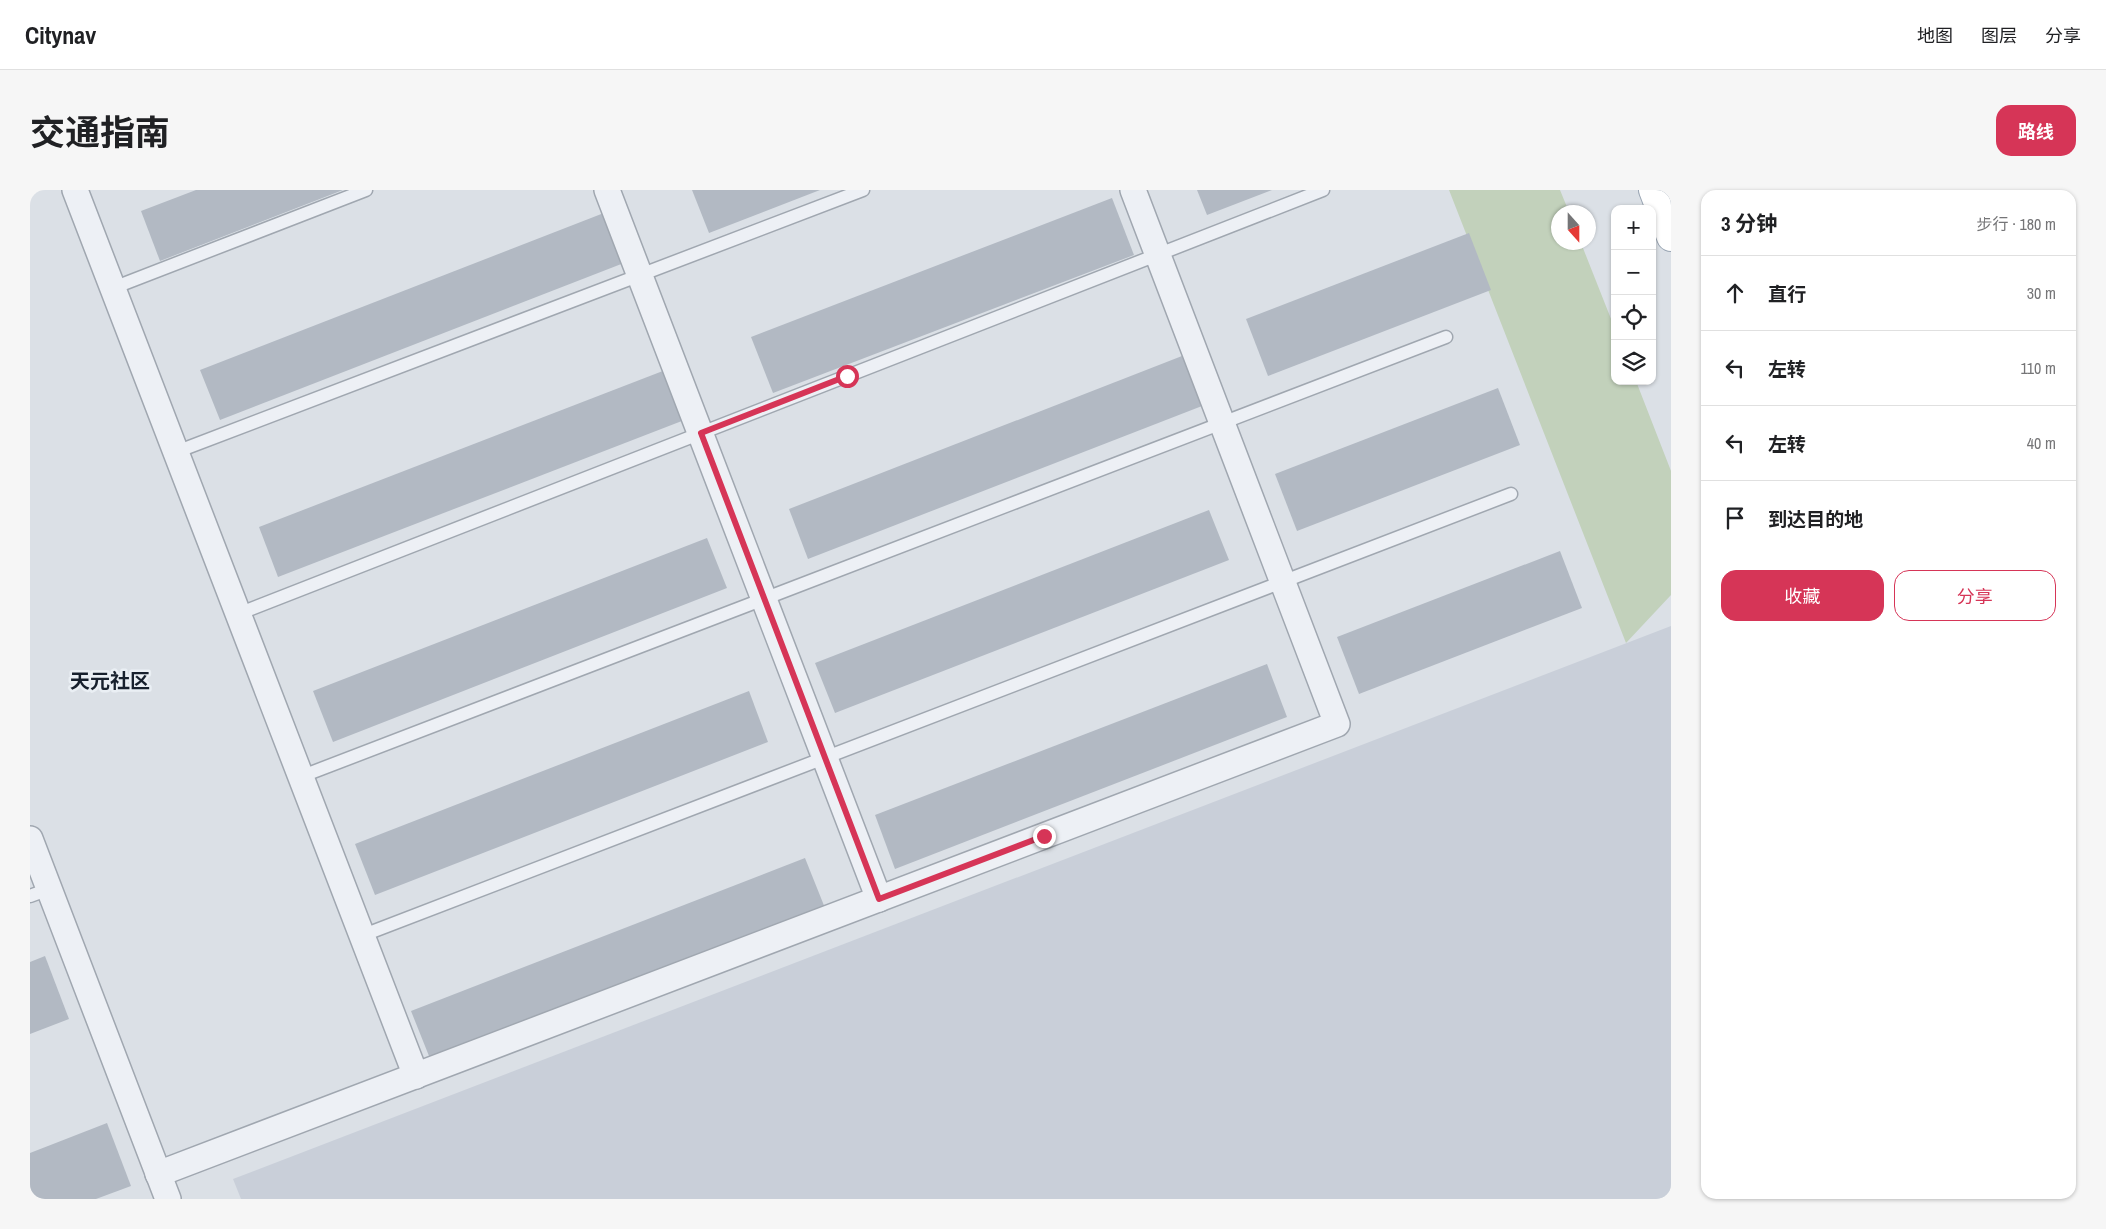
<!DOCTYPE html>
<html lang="zh">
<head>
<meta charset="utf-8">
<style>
  :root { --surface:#fff; --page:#f6f6f6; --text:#202124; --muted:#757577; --line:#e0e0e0; --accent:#d63557 }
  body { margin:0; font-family:"Archivo Narrow","Noto Sans SC",sans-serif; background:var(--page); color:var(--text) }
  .controls { position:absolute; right:15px; top:15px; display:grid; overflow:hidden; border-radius:10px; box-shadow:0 1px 4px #0004 }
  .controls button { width:45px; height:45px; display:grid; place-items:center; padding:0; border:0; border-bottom:1px solid var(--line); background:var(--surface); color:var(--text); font:25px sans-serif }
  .compass { position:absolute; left:1521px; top:15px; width:45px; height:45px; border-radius:50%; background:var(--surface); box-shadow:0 1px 4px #0004; rotate:159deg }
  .stop { position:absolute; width:15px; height:15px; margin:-11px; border:4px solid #d63557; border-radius:50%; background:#fff }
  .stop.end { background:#d63557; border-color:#fff; box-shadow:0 1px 5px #0008 }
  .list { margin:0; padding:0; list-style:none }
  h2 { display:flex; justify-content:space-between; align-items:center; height:65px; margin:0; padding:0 20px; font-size:21px }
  h2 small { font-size:16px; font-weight:400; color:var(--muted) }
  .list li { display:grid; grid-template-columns:32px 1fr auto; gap:15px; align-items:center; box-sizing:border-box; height:75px; padding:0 20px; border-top:1px solid var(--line) }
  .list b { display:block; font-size:19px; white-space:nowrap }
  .list em { font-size:16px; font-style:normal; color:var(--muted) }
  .actions { display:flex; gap:10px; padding:15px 20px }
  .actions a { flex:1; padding:11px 0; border:1px solid var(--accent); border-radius:15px; text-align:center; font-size:18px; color:var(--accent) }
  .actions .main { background:var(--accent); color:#fff }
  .icon { flex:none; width:28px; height:28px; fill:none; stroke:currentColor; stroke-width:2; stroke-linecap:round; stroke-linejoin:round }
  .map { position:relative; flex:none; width:1641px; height:1009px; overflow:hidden; border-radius:15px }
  header { display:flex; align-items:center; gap:30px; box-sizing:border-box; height:70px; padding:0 25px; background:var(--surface); border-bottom:1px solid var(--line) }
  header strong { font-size:24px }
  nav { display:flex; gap:28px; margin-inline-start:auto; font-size:18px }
  .intro { display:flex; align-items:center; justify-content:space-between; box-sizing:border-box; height:120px; padding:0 30px }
  h1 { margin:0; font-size:35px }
  .button { padding:12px 22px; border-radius:15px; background:var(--accent); color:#fff; font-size:18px; font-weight:700 }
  main { display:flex; gap:30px; padding:0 30px }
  aside { flex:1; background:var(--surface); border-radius:15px; box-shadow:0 1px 4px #0004 }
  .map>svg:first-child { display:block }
  .built { fill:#c9cfd9 }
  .green { fill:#c2d1bb }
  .building { fill:#b2b9c3 }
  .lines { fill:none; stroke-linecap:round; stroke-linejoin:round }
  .service-casing { stroke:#a0a7b0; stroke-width:15 }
  .minor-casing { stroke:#a0a7b0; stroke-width:28 }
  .primary-casing { stroke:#99a5b3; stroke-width:30 }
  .service { stroke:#edf0f5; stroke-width:12 }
  .minor { stroke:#edf0f5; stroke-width:25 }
  .primary { stroke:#fff; stroke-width:28 }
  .route { stroke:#d63557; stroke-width:6 }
  .labels { text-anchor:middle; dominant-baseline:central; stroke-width:5; stroke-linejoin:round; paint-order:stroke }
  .quarter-label { font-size:20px; font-weight:bold; fill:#17202d; stroke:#eaeff4 }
</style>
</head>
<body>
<header>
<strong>Citynav</strong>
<nav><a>地图</a><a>图层</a><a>分享</a></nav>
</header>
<div class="intro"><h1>交通指南</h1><a class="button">路线</a></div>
<main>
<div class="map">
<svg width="1641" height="1009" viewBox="0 0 1641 1009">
  <rect width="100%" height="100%" fill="#dbe0e6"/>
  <path class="built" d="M1641,436V1009H211L203,989Z"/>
  <path class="green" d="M1419,0H1530L1539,22H1528V52L1551,53L1585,139V191H1606L1641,281V405L1596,453Z"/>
  <g class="building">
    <path d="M166,0H313L130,71L111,21Z"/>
    <path d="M662,0H790L679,43Z"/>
    <path d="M1167,0H1242L1177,25Z"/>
    <path d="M1082,8L1104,65L743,203L721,147Z"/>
    <path d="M579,21L599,71L190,230L170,180Z"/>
    <path d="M1439,43L1461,100L1238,186L1216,129Z"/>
    <path d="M1152,166L1172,216L778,369L759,319Z"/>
    <path d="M638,179L657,229L248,387L229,337Z"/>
    <path d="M1468,198L1490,255L1267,341L1245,284Z"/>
    <path d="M1179,320L1199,370L805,523L785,473Z"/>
    <path d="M677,348L697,398L303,552L283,501Z"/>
    <path d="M1530,361L1552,418L1329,504L1307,447Z"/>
    <path d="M1237,474L1257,527L865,679L845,625Z"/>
    <path d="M719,501L738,552L345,705L325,654Z"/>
    <path d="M775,668L795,718L401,871L381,821Z"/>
    <path d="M15,766L39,829L0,844V772Z"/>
    <path d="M77,933L101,996L66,1009H0V963Z"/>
  </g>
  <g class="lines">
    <g class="service-casing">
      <g id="service">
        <path d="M83,98L336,0"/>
        <path d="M146,262L833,0"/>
        <path d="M208,424L1293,0"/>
        <path d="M270,587L1416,147"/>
        <path d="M0,706L19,699"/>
        <path d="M331,746L1481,304"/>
      </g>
    </g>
    <g class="minor-casing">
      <g id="minor">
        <path d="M45,0L386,886"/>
        <path d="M577,0L849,709"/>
        <path d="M0,649L138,1009"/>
        <path d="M128,984L1307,534L1103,0"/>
      </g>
    </g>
    <g class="primary-casing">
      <path id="primary" d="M1623,0L1641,47"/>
    </g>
    <use href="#service" class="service"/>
    <use href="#minor" class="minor"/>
    <use href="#primary" class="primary"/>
  </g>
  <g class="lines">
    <path class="route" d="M817,186L671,243L849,709L1014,646"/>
  </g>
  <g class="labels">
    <g class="quarter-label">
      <text x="80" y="490">天元社区</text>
    </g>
  </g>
</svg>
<div class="controls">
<button>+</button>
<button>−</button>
<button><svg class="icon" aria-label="locate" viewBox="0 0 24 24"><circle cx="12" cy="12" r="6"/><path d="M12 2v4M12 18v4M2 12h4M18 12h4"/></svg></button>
<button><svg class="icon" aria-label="layers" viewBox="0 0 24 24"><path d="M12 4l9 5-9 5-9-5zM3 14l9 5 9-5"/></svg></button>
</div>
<svg class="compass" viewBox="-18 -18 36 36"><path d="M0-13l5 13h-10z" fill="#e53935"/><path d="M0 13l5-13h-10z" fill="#757577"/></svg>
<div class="stop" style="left:817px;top:186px"></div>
<div class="stop end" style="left:1014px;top:646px"></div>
</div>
<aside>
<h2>3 分钟<small>步行 · 180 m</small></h2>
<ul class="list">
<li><svg class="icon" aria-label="ahead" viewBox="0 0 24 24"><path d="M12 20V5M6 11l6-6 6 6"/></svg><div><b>直行</b></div><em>30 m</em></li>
<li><svg class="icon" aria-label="left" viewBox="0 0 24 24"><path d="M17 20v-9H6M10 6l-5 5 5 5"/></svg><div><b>左转</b></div><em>110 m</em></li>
<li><svg class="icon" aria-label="left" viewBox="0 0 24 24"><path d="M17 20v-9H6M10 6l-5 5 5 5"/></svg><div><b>左转</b></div><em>40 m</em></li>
<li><svg class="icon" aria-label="arrive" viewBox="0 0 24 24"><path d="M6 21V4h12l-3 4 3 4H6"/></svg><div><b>到达目的地</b></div></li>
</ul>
<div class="actions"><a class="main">收藏</a><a>分享</a></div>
</aside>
</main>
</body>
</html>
